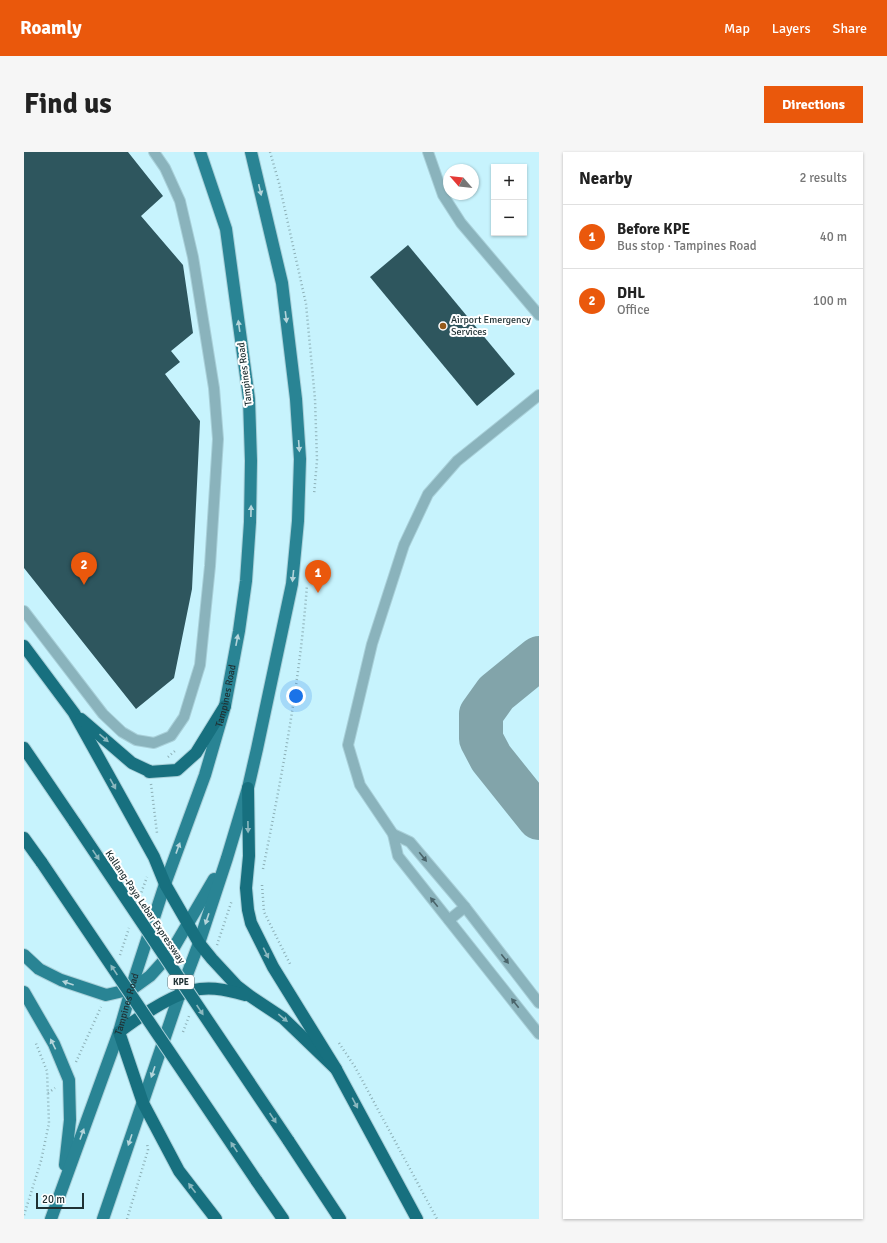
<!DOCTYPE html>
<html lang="en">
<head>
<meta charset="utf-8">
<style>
  :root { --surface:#fff; --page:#f6f6f6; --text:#222; --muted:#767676; --line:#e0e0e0; --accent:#ea580c }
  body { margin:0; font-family:Signika,sans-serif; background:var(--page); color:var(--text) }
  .controls { position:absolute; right:12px; top:12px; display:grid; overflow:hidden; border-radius:0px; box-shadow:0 1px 3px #0004 }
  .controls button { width:36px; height:36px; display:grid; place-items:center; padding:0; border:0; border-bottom:1px solid var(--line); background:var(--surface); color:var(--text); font:20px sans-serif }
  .compass { position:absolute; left:419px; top:12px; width:36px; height:36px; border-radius:50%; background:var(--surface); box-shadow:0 1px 3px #0004; rotate:298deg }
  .scale { position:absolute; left:12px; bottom:10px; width:48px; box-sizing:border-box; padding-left:4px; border:2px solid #1f3033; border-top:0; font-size:11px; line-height:14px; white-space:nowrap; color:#1f3033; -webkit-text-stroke:3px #fff; paint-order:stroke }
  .you { position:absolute; left:272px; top:544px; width:14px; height:14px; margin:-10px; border:3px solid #fff; border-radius:50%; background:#1a73e8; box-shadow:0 0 0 6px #1a73e833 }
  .badge { display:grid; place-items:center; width:26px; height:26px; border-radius:50%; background:var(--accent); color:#fff; font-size:13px; font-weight:700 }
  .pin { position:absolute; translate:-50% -33px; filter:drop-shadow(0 1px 2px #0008) }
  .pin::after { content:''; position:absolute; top:21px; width:14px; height:12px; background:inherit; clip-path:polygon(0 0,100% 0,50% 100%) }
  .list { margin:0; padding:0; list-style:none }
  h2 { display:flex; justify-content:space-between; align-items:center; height:52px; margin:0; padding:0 16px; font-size:17px }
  h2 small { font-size:13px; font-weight:400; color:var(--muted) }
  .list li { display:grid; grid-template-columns:26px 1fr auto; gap:12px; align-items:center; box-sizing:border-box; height:64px; padding:0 16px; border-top:1px solid var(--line) }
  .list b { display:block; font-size:15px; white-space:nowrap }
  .list p { margin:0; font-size:13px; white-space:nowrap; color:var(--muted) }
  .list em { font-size:13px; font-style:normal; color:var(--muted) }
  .map { position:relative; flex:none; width:515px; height:1067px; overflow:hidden; border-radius:0px }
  header { display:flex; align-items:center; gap:24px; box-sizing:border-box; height:56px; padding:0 20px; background:var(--accent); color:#fff }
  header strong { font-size:19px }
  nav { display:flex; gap:22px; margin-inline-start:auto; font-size:14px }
  .intro { display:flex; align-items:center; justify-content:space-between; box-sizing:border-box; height:96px; padding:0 24px }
  h1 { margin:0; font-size:28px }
  .button { padding:10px 18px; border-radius:0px; background:var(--accent); color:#fff; font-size:14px; font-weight:700 }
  main { display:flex; gap:24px; padding:0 24px }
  aside { flex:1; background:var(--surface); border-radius:0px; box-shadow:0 1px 3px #0004 }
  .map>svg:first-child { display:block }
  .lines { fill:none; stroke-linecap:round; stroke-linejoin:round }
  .taxiway { stroke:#82a4aa; stroke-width:44 }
  .building { fill:#2e565e }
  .service-casing { stroke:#a9d0d9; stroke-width:12 }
  .primary-casing { stroke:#a9d0d9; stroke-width:14 }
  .motorway-casing { stroke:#a9d0d9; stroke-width:14 }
  .path { stroke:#8db0b7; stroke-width:2.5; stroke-dasharray:1 3; stroke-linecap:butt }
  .service { stroke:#8ab3bc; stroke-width:10 }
  .primary { stroke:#298494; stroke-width:12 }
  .motorway { stroke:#17707f; stroke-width:12 }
  .motorway-bridge-casing { stroke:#a9d0d9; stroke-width:14; stroke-linecap:butt }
  .motorway-bridge { stroke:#17707f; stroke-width:12 }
  .oneway { fill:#b4d4da }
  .oneway2 { fill:#8bb8bf }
  .oneway3 { fill:#4a646a }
  .poi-dot { fill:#965b1b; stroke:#fff; stroke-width:1.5 }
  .labels { text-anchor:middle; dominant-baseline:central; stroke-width:4; stroke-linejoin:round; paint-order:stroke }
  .shield { fill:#fff; stroke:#626e70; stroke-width:1 }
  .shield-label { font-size:9px; font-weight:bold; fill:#1f3033 }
  .poi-label { font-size:10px; fill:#1f3033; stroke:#fff; text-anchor:start }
  .street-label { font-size:10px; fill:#1f3033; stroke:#fff }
</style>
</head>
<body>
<header>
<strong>Roamly</strong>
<nav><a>Map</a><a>Layers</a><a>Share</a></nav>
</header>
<div class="intro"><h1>Find us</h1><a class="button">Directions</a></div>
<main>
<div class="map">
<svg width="515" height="1067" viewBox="0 0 515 1067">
  <rect width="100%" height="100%" fill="#c7f3fd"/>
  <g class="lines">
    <path class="taxiway" d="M515,506L472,541L457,562V587L467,606L515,666"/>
  </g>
  <g class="building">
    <path d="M0,0H104L139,44L117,64L159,113L169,181L147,199L156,210L141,222L176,269L168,437L150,526L112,557L0,416Z"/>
    <path d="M384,93L491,222L453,254L346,125Z"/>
  </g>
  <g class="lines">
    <g class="service-casing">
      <g id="service">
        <path d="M404,0L419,43L437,71L515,163"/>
        <path d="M515,243L433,309L404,342L380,393L348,492L324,593L336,633L369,682L374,704L515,882"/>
        <path d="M0,459L79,562L98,580L112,588L130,591L147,584L160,565L176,513L186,414L194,287L190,236L169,105L156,49L141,16L130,0"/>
        <path d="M369,682L386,690L441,755L515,851"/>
        <path d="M425,768L441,755"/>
      </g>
    </g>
    <g class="primary-casing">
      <g id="primary">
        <path d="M0,803L15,817L37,828L82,843L108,837L126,824L146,802L190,727"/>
        <path d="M0,840L30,892L45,928L46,968L41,1013"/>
        <path id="s1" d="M27,1067L95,880L112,821L141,732L181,623L201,554L215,479L222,429L226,370L227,309L225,247L202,77L176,0"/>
        <path d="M79,1067L155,844L175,791L203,706L224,636L233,597L268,432L274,369L276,307L272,247L258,131L227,0"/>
      </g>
    </g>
    <g class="motorway-casing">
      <g id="motorway">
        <path d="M0,494L50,561L130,705L141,732L175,791L188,807L213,834L226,844L259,866L312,917"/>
        <path d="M57,567L108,611L125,619V620L153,618L172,601L201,554"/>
        <path d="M0,596L51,671"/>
        <path d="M224,636L225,704L222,736L224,758L227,771L249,815L312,917L393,1067"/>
        <path d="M0,686L18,711"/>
        <path d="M264,988L316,1067"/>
        <path d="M232,1028L259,1067"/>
        <path d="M192,1067L155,1019L119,951L95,880C115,865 151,840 176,837C192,835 206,839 221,843"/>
      </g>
    </g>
    <g class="path">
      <path d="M246,0L255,31L282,152L291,247L293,308L290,343"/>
      <path d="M144,605L152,598"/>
      <path d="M127,632L133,681"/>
      <path d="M239,717C258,623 276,529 283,433"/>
      <path d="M238,733L240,760L267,814"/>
      <path d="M116,744L123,725"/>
      <path d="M193,793L208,748"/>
      <path d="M96,803L105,776"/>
      <path d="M159,880L165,864"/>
      <path d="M315,891L331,915L413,1067"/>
      <path d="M52,910L77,855"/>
      <path d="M24,941L31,936"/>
      <path d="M0,1063L17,1009L25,971L23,919L11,889"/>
      <path d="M103,1067L124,998L123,991"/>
    </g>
    <use href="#service" class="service"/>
    <use href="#primary" class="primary"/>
    <use href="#motorway" class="motorway"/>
    <g class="motorway-bridge-casing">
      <g id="motorway-bridge">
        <path d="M51,671L264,988"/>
        <path d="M18,711L232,1028"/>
      </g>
    </g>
    <use href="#motorway-bridge" class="motorway-bridge"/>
  </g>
  <defs><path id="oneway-solid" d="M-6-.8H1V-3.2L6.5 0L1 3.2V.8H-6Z"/></defs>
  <g class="oneway">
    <use href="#oneway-solid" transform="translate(236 38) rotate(77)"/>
    <use href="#oneway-solid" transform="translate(262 165) rotate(83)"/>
    <use href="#oneway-solid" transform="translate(215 174) rotate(-98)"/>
    <use href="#oneway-solid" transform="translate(275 294) rotate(86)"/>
    <use href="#oneway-solid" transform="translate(227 359) rotate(-89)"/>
    <use href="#oneway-solid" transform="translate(269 424) rotate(96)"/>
    <use href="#oneway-solid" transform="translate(213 488) rotate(-79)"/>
    <use href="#oneway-solid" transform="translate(154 696) rotate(-70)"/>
    <use href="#oneway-solid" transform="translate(183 767) rotate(109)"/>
    <use href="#oneway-solid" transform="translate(44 831) rotate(-161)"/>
    <use href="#oneway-solid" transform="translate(29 892) rotate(-116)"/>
    <use href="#oneway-solid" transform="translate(129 920) rotate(109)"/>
    <use href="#oneway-solid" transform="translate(58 982) rotate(-70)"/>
    <use href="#oneway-solid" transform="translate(106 988) rotate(109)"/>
  </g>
  <g class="oneway2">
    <use href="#oneway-solid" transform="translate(80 586) rotate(41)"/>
    <use href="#oneway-solid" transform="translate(89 632) rotate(61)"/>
    <use href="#oneway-solid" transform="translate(224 675) rotate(89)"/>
    <use href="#oneway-solid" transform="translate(72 703) rotate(56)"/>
    <use href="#oneway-solid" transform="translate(242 801) rotate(63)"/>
    <use href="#oneway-solid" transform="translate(90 818) rotate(-124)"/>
    <use href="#oneway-solid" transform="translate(176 858) rotate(56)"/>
    <use href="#oneway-solid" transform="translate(259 866) rotate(39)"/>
    <use href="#oneway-solid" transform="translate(331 951) rotate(62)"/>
    <use href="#oneway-solid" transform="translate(249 966) rotate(56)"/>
    <use href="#oneway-solid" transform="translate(210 995) rotate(-124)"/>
    <use href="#oneway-solid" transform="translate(168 1036) rotate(-127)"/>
  </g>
  <g class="oneway3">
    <use href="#oneway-solid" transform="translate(399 705) rotate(51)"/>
    <use href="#oneway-solid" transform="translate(410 750) rotate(-129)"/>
    <use href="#oneway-solid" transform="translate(481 807) rotate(52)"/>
    <use href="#oneway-solid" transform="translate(491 851) rotate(-128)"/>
  </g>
  <circle class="poi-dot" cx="419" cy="174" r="4"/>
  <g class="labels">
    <rect class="shield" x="144" y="823" width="26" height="14" rx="3"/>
    <g class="shield-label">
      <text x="157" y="830">KPE</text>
    </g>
    <g class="poi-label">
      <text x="427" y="168">Airport Emergency<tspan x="427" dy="12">Services</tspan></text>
    </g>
    <g class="street-label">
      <text transform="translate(221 222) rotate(-97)">Tampines Road</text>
      <text stroke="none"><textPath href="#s1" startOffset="552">Tampines Road</textPath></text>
      <text transform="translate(121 755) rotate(56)">Kallang-Paya Lebar Expressway</text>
      <text stroke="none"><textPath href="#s1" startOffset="228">Tampines Road</textPath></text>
    </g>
  </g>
</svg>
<div class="controls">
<button>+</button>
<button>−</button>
</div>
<svg class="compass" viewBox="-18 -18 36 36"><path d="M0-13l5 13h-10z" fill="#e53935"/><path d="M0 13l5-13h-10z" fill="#767676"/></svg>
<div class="scale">20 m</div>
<div class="you"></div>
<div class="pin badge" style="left:294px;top:441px">1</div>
<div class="pin badge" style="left:60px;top:433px">2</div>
</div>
<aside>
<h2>Nearby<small>2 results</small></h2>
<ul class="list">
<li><span class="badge">1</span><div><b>Before KPE</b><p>Bus stop · Tampines Road</p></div><em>40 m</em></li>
<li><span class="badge">2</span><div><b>DHL</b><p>Office</p></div><em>100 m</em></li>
</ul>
</aside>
</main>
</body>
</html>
